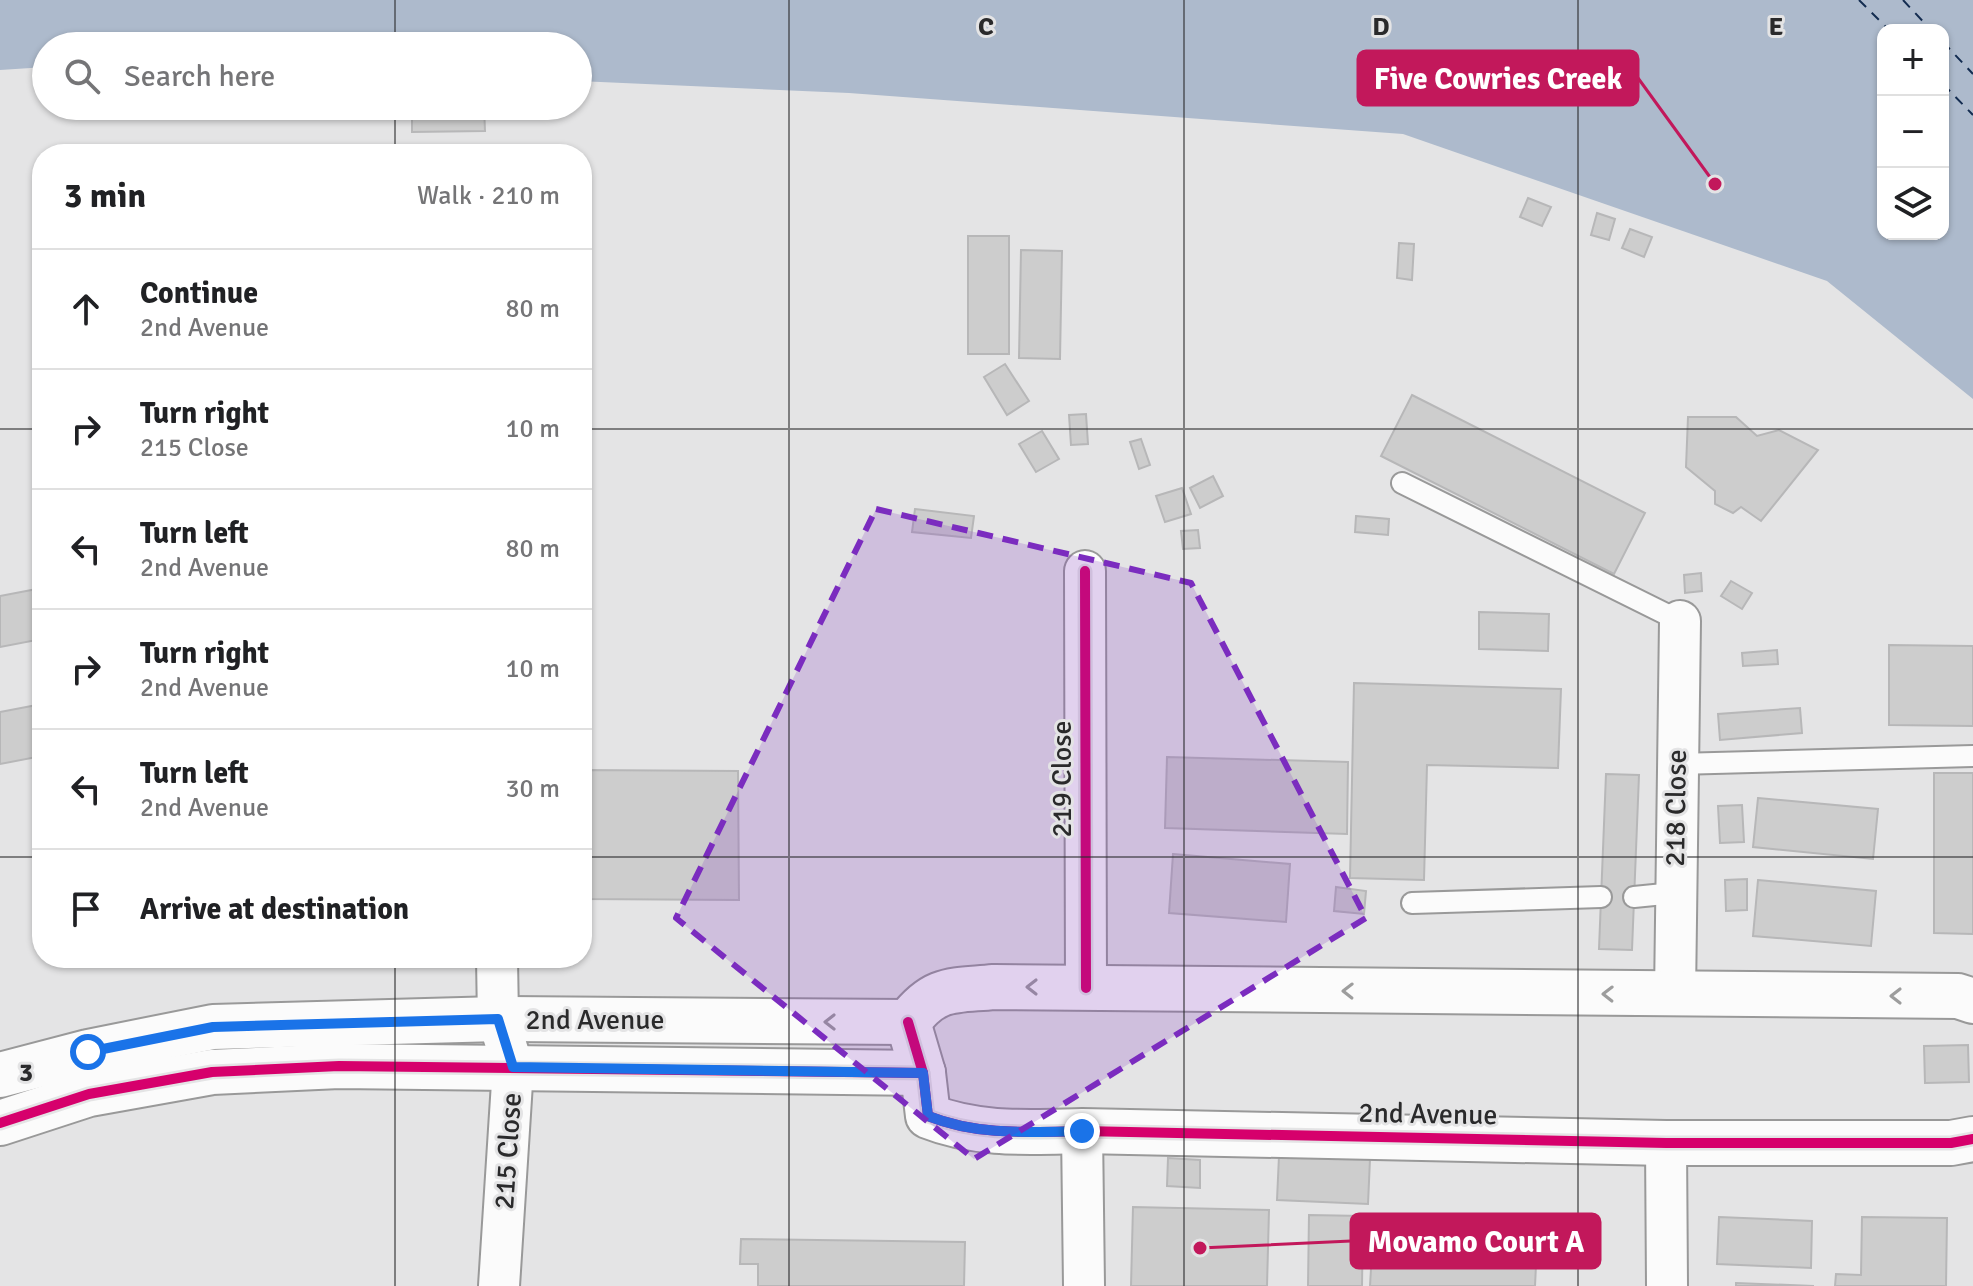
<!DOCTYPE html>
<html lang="en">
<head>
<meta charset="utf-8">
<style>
  :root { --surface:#fff; --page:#f2f2f2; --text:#202124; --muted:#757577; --line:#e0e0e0 }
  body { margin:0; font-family:Signika,sans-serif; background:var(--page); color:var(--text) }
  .controls { position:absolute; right:24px; top:24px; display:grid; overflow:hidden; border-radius:16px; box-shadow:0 2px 6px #0004 }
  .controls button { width:72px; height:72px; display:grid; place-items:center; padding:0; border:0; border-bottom:2px solid var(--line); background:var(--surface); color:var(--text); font:40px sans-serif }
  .stop { position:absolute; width:24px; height:24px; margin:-18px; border:6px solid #1a73e8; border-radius:50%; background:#fff }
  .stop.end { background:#1a73e8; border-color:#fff; box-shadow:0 2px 8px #0008 }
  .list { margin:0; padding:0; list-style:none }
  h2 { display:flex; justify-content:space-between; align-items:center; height:104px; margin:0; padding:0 32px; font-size:34px }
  h2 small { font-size:26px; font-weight:400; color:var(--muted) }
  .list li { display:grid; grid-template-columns:52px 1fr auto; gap:24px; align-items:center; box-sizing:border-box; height:120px; padding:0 32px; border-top:2px solid var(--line) }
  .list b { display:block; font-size:30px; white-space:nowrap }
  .list p { margin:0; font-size:26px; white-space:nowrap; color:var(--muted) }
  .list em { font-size:26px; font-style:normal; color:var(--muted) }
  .icon { flex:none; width:44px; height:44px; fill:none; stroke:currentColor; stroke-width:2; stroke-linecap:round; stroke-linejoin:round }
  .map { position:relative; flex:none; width:1973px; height:1286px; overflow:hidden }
  .search { position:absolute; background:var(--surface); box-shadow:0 2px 6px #0004; left:32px; top:32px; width:560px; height:88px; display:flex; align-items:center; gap:20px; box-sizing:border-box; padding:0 28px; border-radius:44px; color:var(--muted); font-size:30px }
  .panel { position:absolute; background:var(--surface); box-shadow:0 2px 6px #0004; left:32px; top:144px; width:560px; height:824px; border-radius:32px }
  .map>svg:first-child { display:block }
  .water { fill:#adbacc; fill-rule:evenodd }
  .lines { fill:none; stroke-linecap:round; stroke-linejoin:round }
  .ferry { stroke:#132c50; stroke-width:2; stroke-dasharray:10 8; stroke-linecap:butt }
  .building { fill:#cdcdcd; stroke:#b7b7b8; stroke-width:2 }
  .lane-casing { stroke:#999; stroke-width:24 }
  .street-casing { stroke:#999; stroke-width:44 }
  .secondary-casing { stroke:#999; stroke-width:48 }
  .lane { stroke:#fbfbfb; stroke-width:20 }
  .street { stroke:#fbfbfb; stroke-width:40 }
  .secondary { stroke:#fbfbfb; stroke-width:44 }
  .cycleway-casing { stroke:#e4e4e5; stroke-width:15 }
  .cycleway { stroke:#d6006c; stroke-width:10 }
  .oneway { stroke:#9d9d9d }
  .route { stroke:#1a73e8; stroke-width:10 }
  .marked { fill:#7b2cbf; fill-opacity:0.2; stroke:#7b2cbf; stroke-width:6; stroke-dasharray:16 10; stroke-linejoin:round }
  .grid { fill:none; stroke:#2a2a2b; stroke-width:2; stroke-opacity:0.55 }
  .labels { text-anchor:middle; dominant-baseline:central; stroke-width:6; stroke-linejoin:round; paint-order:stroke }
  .street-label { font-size:28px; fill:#2a2a2b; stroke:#e4e4e5 }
  .grid-label { font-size:26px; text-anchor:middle; font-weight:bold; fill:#2a2a2b; stroke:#e4e4e5; stroke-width:6; stroke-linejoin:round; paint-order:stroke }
  .leader { fill:none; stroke:#c2185b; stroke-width:3 }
  .callout-dot { fill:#c2185b; stroke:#e4e4e5; stroke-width:3 }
  .callout { fill:#c2185b; stroke:#c2185b; stroke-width:3 }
  .callout-label { font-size:30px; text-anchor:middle; font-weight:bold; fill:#fff }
</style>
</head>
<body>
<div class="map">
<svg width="1973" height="1286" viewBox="0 0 1973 1286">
  <rect width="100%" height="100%" fill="#e4e4e5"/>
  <path class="water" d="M0,0H1973V399L1827,281L1403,134L849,93L578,81V46H46V67L0,70ZM1883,30H1943V234H1883Z"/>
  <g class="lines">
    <g class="ferry">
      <path d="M1859,0L1889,30"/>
      <path d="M1903,0L1931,30"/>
      <path d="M1943,42L1973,74"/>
      <path d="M1943,84L1973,115"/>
    </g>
  </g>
  <g class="building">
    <path d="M412,106H484L485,131L412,132Z"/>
    <path d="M1528,198L1551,207L1542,226L1520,217Z"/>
    <path d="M1597,213L1615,219L1609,240L1591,235Z"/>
    <path d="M1630,229L1652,237L1644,257L1622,248Z"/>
    <rect x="968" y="236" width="41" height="118"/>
    <path d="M1399,243L1414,244L1412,280L1397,278Z"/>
    <path d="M1021,250L1062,251L1060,359L1019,358Z"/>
    <path d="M1005,364L1029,401L1007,415L984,377Z"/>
    <path d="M1412,395L1645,513L1614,574L1381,456Z"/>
    <path d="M1086,414L1088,444L1071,445L1069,415Z"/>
    <path d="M1688,417H1736L1757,436L1779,430L1818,450L1761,521L1741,507L1733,513L1715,504V491L1686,467Z"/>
    <path d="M1042,431L1059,459L1036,472L1019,444Z"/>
    <path d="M1141,439L1150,465L1139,469L1130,442Z"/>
    <path d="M1213,476L1223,496L1200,508L1190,488Z"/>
    <path d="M1182,488L1191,514L1165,522L1156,496Z"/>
    <path d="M915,509L974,516L971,538L912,532Z"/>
    <path d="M1356,516L1389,519L1388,535L1355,532Z"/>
    <path d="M1198,530L1200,548L1183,549L1181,531Z"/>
    <path d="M1701,573L1702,591L1685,593L1684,575Z"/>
    <path d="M1731,581L1752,593L1742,609L1721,596Z"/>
    <path d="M42,588V639L0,647V596Z"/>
    <path d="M1479,612L1549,614L1548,651L1479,649Z"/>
    <path d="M1889,645L1973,646V726L1889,725Z"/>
    <path d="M1777,650L1778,664L1743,666L1742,653Z"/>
    <path d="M1354,683L1561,689L1558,768L1427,765L1424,880L1350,878Z"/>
    <path d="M42,704V756L0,764V712Z"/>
    <path d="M1800,708L1802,733L1720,740L1718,714Z"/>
    <path d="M1167,757L1348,762L1347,834L1165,828Z"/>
    <path d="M582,770L738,771L739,900L582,899Z"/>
    <path d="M1934,773H1973V934L1934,933Z"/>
    <path d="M1606,774L1639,775L1632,950L1599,949Z"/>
    <path d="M1758,798L1878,809L1873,859L1753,847Z"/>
    <path d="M1742,805L1744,842L1720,843L1718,806Z"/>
    <path d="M1173,854L1290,864L1286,922L1169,913Z"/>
    <path d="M1747,879V910L1726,911L1725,880Z"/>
    <path d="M1758,880L1876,891L1871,946L1753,936Z"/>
    <path d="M1336,887L1366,891L1364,914L1334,911Z"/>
    <path d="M1968,1045L1969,1082L1925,1083L1924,1046Z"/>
    <path d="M1279,1156L1370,1159L1368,1204L1277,1200Z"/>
    <path d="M1168,1158L1200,1160V1188L1167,1186Z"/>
    <path d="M1133,1207L1269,1210L1267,1286H1131Z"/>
    <path d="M1309,1215L1363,1216L1362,1286H1308Z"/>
    <path d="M1719,1217L1812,1221L1811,1268L1717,1264Z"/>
    <path d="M1862,1217L1947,1218L1946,1286H1835L1836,1274L1861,1275Z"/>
    <path d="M1373,1235L1537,1244L1535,1286H1370Z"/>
    <path d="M741,1239L965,1242L964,1286H758V1264H740Z"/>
    <path d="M1736,1283L1814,1286H1736Z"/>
  </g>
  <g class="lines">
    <g class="lane-casing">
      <g id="lane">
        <path d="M1402,483L1680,621"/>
        <path d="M1677,764L1973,756"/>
        <path d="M1634,897L1674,893"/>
        <path d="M1412,903L1601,897"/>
      </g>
    </g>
    <g class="street-casing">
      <g id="street">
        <path d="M1085,571L1086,988"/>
        <path d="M497,958L498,1019L513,1067L499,1286"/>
        <path d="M1675,995L1680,621"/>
        <path d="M1082,1131L1084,1286"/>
        <path d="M1666,1143L1667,1286"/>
      </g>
    </g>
    <g class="secondary-casing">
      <g id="secondary">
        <path d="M908,1022L923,1073L928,1116C978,1136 1030,1132 1082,1131L1666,1143H1951L1973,1139"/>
        <path d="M908,1022C935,986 953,991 994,987L1958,996L1973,1001"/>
        <path d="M0,1075L88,1052L213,1027L498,1019L908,1022"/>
        <path d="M0,1123L89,1094L212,1072L339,1066L923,1073"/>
      </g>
    </g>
    <use href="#lane" class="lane"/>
    <use href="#street" class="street"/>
    <use href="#secondary" class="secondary"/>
    <g class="cycleway-casing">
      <g id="cycleway">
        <path d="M1085,571L1086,988"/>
        <path d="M908,1022L923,1073L928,1116C978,1136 1030,1132 1082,1131L1666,1143H1951L1973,1139"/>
        <path d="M0,1123L89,1094L212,1072L339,1066L923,1073"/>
      </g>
    </g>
    <use href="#cycleway" class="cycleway"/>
  </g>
  <defs><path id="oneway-chevron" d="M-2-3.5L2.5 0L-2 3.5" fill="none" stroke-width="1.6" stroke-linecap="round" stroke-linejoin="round" transform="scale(2)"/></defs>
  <g class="oneway">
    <use href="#oneway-chevron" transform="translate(1032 987) rotate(-180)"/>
    <use href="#oneway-chevron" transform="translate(1348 991) rotate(-179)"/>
    <use href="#oneway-chevron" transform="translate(1608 994) rotate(-179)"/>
    <use href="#oneway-chevron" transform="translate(1896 996) rotate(-180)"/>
    <use href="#oneway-chevron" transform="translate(830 1022) rotate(-180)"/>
  </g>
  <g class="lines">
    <path class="route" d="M88,1052L213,1027L498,1019L513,1067L923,1073L928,1116C978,1136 1030,1132 1082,1131"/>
  </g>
  <path class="marked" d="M876,509L1191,583L1366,918L974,1159L676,918Z"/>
  <path class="grid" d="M395,0V46M789,0V1286M1184,0V1286M1578,0V1286M395,106V154M0,429H42M582,429H1973M0,857H42M582,857H1973M395,958V1286"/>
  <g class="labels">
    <g class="street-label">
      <text transform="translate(1062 779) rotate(-90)">219 Close</text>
      <text transform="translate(1676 808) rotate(-89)">218 Close</text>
      <text x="595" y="1020">2nd Avenue</text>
      <text transform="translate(1428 1114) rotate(1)">2nd Avenue</text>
      <text transform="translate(508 1151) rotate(-86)">215 Close</text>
    </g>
  </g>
  <g class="grid-label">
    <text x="986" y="35">C</text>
    <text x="1381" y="35">D</text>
    <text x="1776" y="35">E</text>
    <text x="26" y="1081">3</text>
  </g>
  <path class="leader" d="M1715 184L1638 78M1200 1248L1351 1241"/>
  <g class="callout-dot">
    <circle cx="1715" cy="184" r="8"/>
    <circle cx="1200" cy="1248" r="8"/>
  </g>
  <g class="callout">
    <rect x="1358" y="51" width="280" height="54" rx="8"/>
    <rect x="1351" y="1214" width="249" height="54" rx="8"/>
  </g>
  <g class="callout-label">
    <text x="1498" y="89">Five Cowries Creek</text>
    <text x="1476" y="1252">Movamo Court A</text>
  </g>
</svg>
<div class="controls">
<button>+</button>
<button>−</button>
<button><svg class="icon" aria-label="layers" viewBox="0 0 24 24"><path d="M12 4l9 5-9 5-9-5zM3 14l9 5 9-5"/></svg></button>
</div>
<div class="stop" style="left:88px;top:1052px"></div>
<div class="stop end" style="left:1082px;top:1131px"></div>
<div class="search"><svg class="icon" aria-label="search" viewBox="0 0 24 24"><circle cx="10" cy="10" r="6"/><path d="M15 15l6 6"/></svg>Search here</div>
<section class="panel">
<h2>3 min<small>Walk · 210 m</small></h2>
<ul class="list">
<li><svg class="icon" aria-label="ahead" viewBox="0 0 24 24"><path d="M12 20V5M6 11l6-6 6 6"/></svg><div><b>Continue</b><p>2nd Avenue</p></div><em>80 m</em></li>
<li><svg class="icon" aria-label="right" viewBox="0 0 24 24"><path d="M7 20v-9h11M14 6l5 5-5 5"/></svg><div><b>Turn right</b><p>215 Close</p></div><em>10 m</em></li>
<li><svg class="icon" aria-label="left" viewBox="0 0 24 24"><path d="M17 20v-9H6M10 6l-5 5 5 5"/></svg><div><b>Turn left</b><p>2nd Avenue</p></div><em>80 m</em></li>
<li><svg class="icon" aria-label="right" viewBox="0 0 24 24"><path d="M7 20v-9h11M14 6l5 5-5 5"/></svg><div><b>Turn right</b><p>2nd Avenue</p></div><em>10 m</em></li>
<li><svg class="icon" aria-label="left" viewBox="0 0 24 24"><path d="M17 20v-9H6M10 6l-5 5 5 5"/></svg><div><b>Turn left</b><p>2nd Avenue</p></div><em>30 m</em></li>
<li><svg class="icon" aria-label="arrive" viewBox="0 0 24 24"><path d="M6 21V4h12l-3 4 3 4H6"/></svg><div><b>Arrive at destination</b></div></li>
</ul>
</section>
</div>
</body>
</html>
